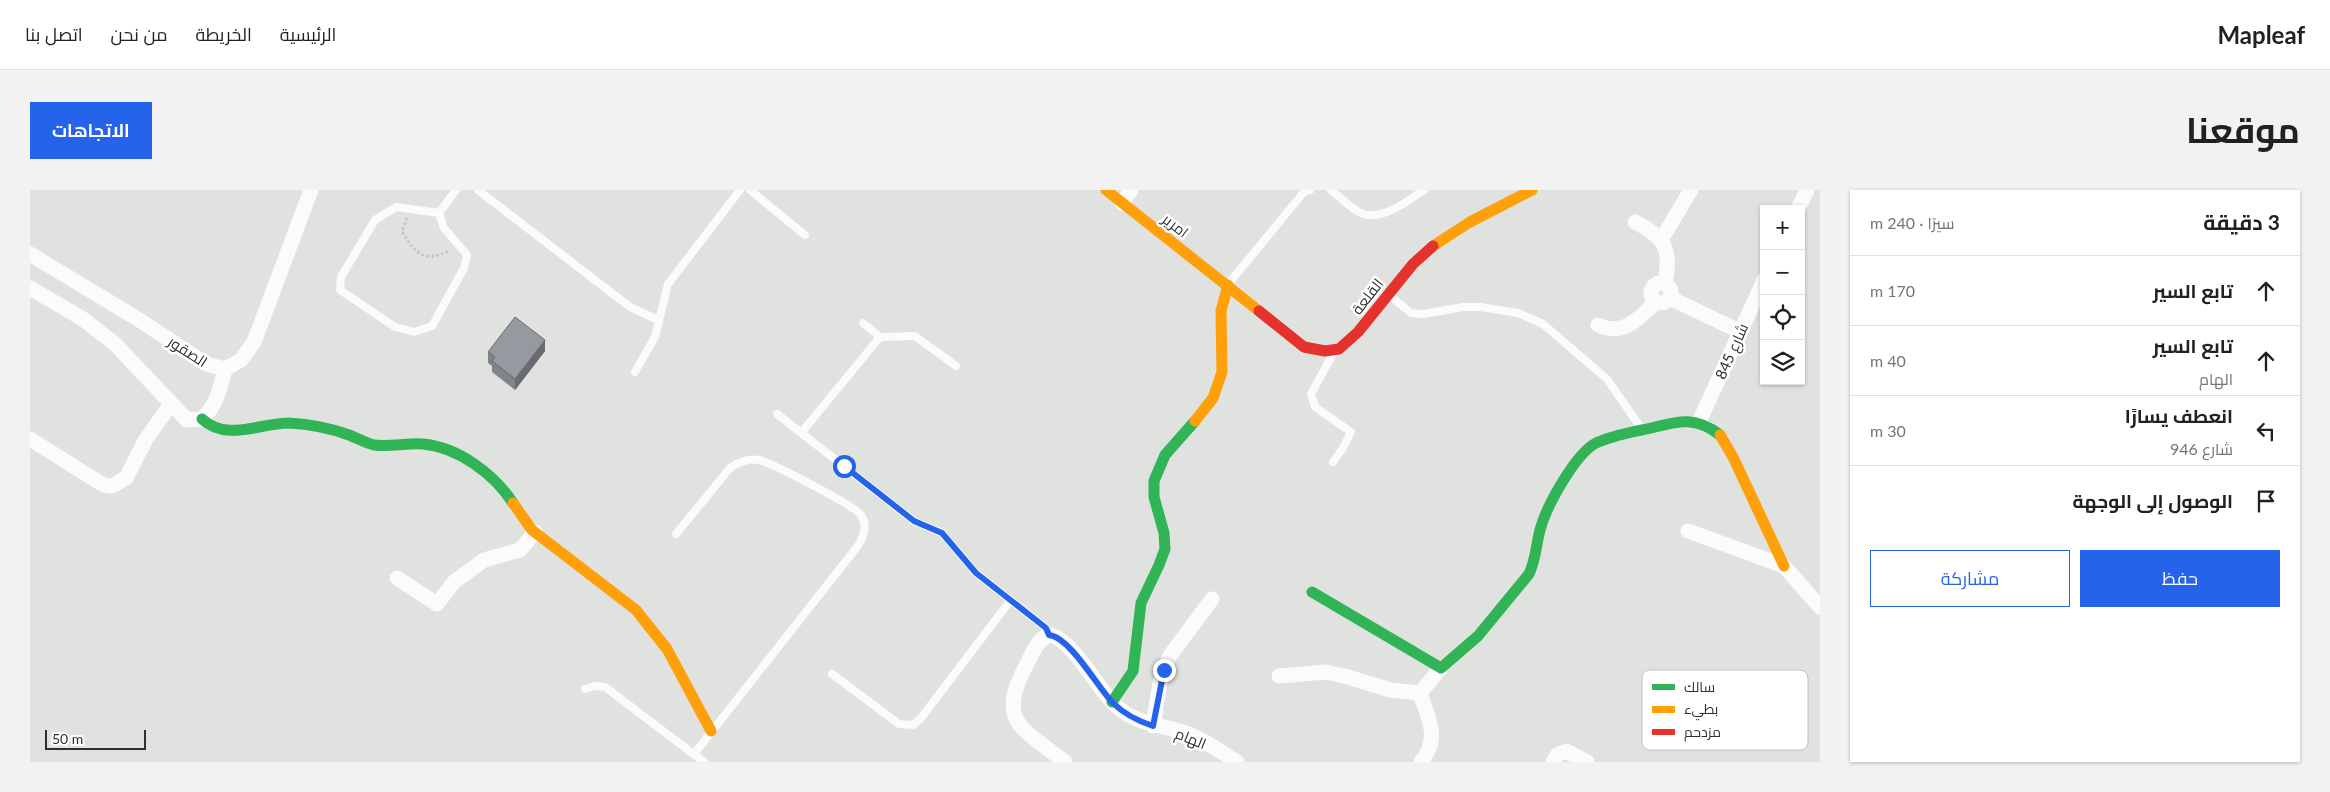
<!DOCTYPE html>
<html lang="ar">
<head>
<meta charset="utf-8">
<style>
  :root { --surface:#fff; --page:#f2f2f2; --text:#202124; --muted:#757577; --line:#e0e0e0; --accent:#2563eb }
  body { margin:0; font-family:Lato,Cairo,sans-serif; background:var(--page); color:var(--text); direction:rtl }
  .controls { position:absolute; right:15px; top:15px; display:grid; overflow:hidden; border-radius:0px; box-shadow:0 1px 4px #0004 }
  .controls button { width:45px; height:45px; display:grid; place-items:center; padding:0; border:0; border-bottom:1px solid var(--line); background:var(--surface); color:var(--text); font:25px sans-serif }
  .scale { position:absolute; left:15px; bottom:12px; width:101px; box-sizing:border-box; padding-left:5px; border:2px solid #2e302e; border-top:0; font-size:14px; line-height:18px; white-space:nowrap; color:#2e302e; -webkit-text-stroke:4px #fff; paint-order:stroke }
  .stop { position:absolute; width:15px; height:15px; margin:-11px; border:4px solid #2563eb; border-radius:50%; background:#fff }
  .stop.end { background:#2563eb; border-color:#fff; box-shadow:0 1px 5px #0008 }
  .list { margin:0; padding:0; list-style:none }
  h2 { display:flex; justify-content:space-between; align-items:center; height:65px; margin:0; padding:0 20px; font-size:21px }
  h2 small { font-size:16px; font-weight:400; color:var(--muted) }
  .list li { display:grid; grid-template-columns:32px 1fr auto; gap:15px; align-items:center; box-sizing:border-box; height:70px; padding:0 20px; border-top:1px solid var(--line) }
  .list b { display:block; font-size:19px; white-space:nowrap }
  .list p { margin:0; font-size:16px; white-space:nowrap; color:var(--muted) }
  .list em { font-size:16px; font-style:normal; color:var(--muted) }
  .actions { display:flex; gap:10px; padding:15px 20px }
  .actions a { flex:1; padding:11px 0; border:1px solid var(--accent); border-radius:0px; text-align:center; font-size:18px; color:var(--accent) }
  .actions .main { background:var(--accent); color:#fff }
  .icon { flex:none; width:28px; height:28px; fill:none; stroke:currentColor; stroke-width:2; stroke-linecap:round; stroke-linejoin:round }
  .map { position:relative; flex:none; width:1790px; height:572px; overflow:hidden; direction:ltr; border-radius:0px }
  header { display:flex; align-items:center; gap:30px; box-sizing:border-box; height:70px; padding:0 25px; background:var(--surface); border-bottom:1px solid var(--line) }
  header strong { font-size:24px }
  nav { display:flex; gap:28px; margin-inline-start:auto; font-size:18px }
  .intro { display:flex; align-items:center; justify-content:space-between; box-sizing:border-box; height:120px; padding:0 30px }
  h1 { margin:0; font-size:35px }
  .button { padding:12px 22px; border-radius:0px; background:var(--accent); color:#fff; font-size:18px; font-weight:700 }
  main { display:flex; gap:30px; padding:0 30px }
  aside { flex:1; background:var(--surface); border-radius:0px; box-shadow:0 1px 4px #0004 }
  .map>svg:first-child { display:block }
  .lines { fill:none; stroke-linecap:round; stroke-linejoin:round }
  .path { stroke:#c1c3c1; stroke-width:2.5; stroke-dasharray:2.5 2.5; stroke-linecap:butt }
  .lane { stroke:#fafbfa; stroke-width:8 }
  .street { stroke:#fafbfa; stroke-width:15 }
  .fast { stroke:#30b455; stroke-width:11 }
  .slow { stroke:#ff9f0a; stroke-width:11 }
  .jam { stroke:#e5322d; stroke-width:11 }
  .wall { fill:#81848a }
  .shaded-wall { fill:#696b70 }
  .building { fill:#9699a0; stroke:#696b70 }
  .route { stroke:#2563eb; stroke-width:6 }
  .labels { text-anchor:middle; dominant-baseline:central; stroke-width:5; stroke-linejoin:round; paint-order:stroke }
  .street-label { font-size:15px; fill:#2e302e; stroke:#fff }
  .key { fill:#fff; stroke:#c0c1c0; stroke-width:1 }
  .key-label { font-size:14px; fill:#2e302e }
</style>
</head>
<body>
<header>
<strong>Mapleaf</strong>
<nav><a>الرئيسية</a><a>الخريطة</a><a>من نحن</a><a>اتصل بنا</a></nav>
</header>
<div class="intro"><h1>موقعنا</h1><a class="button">الاتجاهات</a></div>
<main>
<aside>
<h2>3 دقيقة<small>سيرًا · 240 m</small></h2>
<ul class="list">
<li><svg class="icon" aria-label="ahead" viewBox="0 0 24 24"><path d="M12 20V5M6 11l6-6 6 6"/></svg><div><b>تابع السير</b></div><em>170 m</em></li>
<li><svg class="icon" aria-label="ahead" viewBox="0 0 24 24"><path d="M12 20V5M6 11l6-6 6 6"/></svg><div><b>تابع السير</b><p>الهام</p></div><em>40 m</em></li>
<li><svg class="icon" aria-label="left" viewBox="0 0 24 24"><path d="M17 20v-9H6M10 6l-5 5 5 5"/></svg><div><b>انعطف يسارًا</b><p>شارع 946</p></div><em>30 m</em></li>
<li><svg class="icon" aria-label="arrive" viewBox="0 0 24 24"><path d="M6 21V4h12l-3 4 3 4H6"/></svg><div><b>الوصول إلى الوجهة</b></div></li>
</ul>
<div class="actions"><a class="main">حفظ</a><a>مشاركة</a></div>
</aside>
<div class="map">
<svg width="1790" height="572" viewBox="0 0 1790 572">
  <rect width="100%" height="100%" fill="#e0e2df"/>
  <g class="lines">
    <path class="path" d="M377,28L372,41C385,65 395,73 421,60"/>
    <g class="lane">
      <path d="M448,0L600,117L628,130"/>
      <path d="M720,0L775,45"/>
      <path d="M1301,0C1310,7 1322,20 1333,24C1355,30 1377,11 1394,0"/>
      <path d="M366,17L409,23L414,38L437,65L434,78L402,136L384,142L365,137L310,100L311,87L345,30Z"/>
      <path d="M409,23L426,0"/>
      <path d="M1199,93L1274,2L1280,0"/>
      <path d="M1359,105L1381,123L1394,124L1433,117H1450L1488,123L1513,134L1577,189L1611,238"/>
      <path d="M833,133L850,147L885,146L926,176"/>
      <path d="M1303,164L1281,204L1285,217L1321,242L1313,258L1303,272"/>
      <path d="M605,182L625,147L638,94L710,0"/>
      <path d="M747,224L884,331L912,343L946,383L1016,438L1019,445"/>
      <path d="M771,243L850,147"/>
      <path d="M646,344L700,278C709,272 718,268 729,270C742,273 825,316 831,325C838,336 834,347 827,357L664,564"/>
      <path d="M802,484L869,534L883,535L891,528L980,411"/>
      <path d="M555,499L565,496L575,497L674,572"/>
    </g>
    <g class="street">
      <path d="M1092,13L1101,0"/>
      <path d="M1768,19L1777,0"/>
      <path d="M1605,32C1637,48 1641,60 1635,94"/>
      <path d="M1631,50L1661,0"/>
      <path d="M0,64L111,131L176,174L195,179L211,170L224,152L281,0"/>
      <circle cx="1631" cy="103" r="10"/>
      <path d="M0,98L53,129L85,154L157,230L172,229C187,215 190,198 195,179"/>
      <path d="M1640,108L1709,141"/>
      <path d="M1568,135C1594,147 1609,128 1626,112"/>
      <path d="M1669,232L1734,90"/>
      <path d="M0,249L67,291L74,295L82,296L96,288L116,249L141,214"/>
      <path d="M1658,341L1754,376L1790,417"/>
      <path d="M367,388L407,414L424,392L454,370L490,360L505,342"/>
      <path d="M1249,486L1296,482L1318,487L1360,500L1390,503L1411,478"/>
      <path d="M1390,503C1398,529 1411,547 1391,572"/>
      <path d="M1123,536L1130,493L1139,467L1182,409"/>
      <path d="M1035,572C991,537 965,532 998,472C1002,463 1009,448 1019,445C1041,447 1068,499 1084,514C1106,536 1134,534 1161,545C1178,552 1192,563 1207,572"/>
      <path d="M1523,572L1527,565L1536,561L1557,572"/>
    </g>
    <g class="fast">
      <path d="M172,229C197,252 229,233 259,233C279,234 300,238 319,245C327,248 335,253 344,255C360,257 376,253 393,254C428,257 464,284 483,313"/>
      <path d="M1282,402L1411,478L1448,446L1499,384C1506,369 1506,355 1510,340C1516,317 1545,264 1566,253C1583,245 1603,242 1621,238C1649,231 1665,226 1690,245"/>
      <path d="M1082,512L1103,481L1111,413L1129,375L1135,359L1134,343L1124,307V291L1135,265L1165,231"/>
    </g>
    <g class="slow">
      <path d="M1076,0L1229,121"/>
      <path d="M1403,56L1440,32L1502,0"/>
      <path d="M1165,231L1183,208L1192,182L1191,121L1198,95"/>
      <path d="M1690,245L1703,267L1754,376"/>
      <path d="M483,313L502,340L606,420L637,459L681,541"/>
    </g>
    <path class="jam" d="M1229,121L1274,157L1295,161L1309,159L1328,142L1383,74L1403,56"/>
  </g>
  <path class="wall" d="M515,161L485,200L462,182V176L458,173V162Z"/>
  <path class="shaded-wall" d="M515,150V161L485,200V189Z"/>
  <path class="building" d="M485,127L515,150L485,189L462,171L465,167L458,162Z"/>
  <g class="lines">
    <path class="route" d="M814,276L884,331L912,343L946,383L1016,438L1019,445C1040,447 1068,498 1083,513C1094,524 1108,531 1123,536L1134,480"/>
  </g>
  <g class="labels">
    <g class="street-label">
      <text transform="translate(1146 35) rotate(38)">امرير</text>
      <text transform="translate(1337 106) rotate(-52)">القلعة</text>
      <text transform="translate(158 161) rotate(33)">الصقور</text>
      <text transform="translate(1701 161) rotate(-66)">شارع 845</text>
      <text transform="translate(1161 548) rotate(22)">الهام</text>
    </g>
  </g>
  <rect x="1612" y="480" width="166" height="80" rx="8" class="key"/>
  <rect x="1622" y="494" width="23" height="6" fill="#30b455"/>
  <rect x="1622" y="516" width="23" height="7" fill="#ff9f0a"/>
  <rect x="1622" y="539" width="23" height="6" fill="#e5322d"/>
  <g class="key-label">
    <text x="1654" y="502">سالك</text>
    <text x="1654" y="524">بطيء</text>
    <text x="1654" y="547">مزدحم</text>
  </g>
</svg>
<div class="controls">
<button>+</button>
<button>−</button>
<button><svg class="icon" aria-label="locate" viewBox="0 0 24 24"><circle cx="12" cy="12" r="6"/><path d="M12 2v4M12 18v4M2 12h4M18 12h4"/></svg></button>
<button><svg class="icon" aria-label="layers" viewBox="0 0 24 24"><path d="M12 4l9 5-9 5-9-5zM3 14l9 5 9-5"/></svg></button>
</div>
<div class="scale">50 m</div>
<div class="stop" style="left:814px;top:276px"></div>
<div class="stop end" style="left:1134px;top:480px"></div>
</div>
</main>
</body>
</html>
